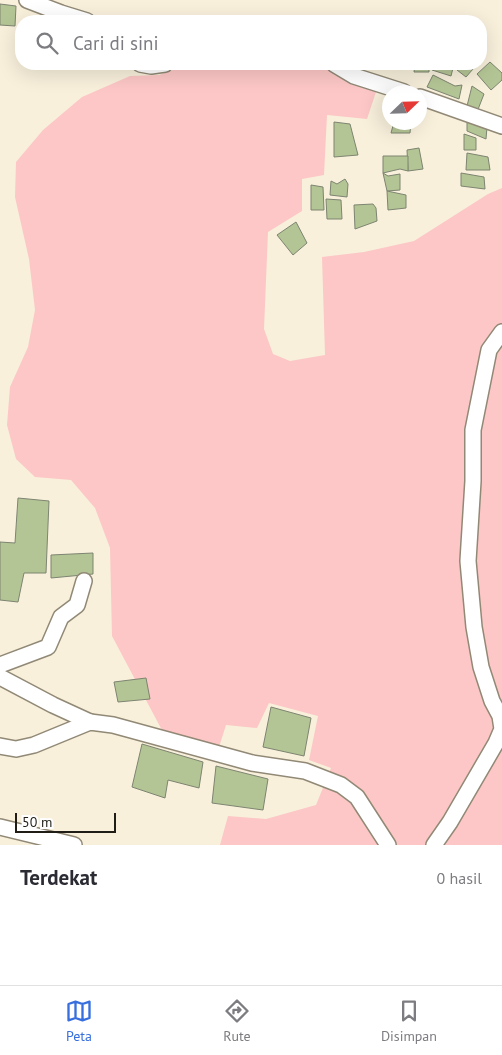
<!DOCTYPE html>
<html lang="id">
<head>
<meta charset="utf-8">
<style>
  :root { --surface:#fff; --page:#f2f2f3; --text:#2b2b33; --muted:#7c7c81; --line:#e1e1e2; --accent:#376fde }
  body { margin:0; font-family:"PT Sans",sans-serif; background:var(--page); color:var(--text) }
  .compass { position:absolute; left:382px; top:85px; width:45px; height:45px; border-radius:50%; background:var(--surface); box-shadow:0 5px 20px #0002; rotate:67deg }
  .scale { position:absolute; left:15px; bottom:12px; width:101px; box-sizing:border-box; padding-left:5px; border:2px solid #1f1d15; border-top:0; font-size:14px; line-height:18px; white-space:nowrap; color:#1f1d15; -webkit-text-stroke:4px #fefefe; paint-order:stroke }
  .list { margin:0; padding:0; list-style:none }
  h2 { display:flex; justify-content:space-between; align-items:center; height:65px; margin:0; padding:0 20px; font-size:21px }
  h2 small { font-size:16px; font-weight:400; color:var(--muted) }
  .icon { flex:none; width:28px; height:28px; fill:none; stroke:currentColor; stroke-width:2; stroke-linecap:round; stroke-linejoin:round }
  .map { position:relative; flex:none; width:502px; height:845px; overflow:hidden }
  .search { position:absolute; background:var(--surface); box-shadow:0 5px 20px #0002; left:15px; right:15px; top:15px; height:55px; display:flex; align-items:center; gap:12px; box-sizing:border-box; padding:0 18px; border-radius:20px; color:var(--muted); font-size:19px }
  .sheet { height:140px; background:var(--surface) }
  nav { display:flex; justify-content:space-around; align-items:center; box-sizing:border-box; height:70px; border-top:1px solid var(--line); background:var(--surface); font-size:14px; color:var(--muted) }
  nav a { display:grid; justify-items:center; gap:2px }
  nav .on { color:var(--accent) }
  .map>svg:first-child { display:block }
  .green { fill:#fcc7c6 }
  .building { fill:#b4c595; stroke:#7d8471 }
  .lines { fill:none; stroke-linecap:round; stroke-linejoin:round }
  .minor-casing { stroke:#918976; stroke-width:18 }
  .minor { stroke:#fff; stroke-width:15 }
</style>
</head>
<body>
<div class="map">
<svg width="502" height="845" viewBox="0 0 502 845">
  <rect width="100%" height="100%" fill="#f8f0db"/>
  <path class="green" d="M190,64H326L377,89L367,119L327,115L324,175L302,179V211L268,232L264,329L273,354L290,361L325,355L322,257L364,252L414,241L488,194L502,188V845H220L228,816L266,819L316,805L331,768L309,760L318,716L269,703L257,728L226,725L219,747L164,734L112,636L110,548L95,508L71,480L35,477L16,459L7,425L10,387L28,347L35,310L29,259L15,197L16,162L43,130L82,97L130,76L159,75Z"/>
  <g class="building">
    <path d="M0,4L16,6L15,26L0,25Z"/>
    <path d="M490,62L502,73V80L491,90L477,74Z"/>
    <path d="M415,64H429V72H414Z"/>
    <path d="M434,64H454L451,76L432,70Z"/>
    <path d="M461,64H465L473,69L466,77L457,70Z"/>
    <path d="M433,75L455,86L462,85L459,99L427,87Z"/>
    <path d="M472,86L484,94L477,112L467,106Z"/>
    <path d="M467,118L487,127L486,139L467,131Z"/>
    <path d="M334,122L350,124L358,155L334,157Z"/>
    <path d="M394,122H411L410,133H391Z"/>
    <path d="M464,134L476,138V150H464Z"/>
    <path d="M419,148L423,169L408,171L407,150Z"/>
    <path d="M467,153L488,157L490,170H466Z"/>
    <path d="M383,156H408V171L400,169L383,173Z"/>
    <path d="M383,173L388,176L400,174V190L387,191Z"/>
    <path d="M461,173L484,177L485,189L461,186Z"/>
    <path d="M345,179L348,184L347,197L330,195L331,181L337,184Z"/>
    <path d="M311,185L323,187L324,210H311Z"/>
    <path d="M387,191L406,195V208L388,210Z"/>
    <path d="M326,199L341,200L342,219H327Z"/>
    <path d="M373,204L376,208L377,221L355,229L354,205Z"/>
    <path d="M296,222L307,243L293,255L277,235Z"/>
    <path d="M18,498L49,501L46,573H24L18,602L0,600V542L15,543Z"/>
    <path d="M93,553V574L51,578V555Z"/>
    <path d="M146,678L150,699L118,702L114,682Z"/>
    <path d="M271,707L311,718L304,756L263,747Z"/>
    <path d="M142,744L203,762L199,788L168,780L165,798L132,787Z"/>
    <path d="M216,766L268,779L263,810L212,803Z"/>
  </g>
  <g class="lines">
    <g class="minor-casing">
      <g id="minor">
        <path d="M27,0L61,13L87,21"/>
        <path d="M140,64L151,66L165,64"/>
        <path d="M334,64L354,76L404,92"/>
        <path d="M420,97L502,126"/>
        <path d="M0,665L48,647L61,617L77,605L84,581"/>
        <path d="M0,677L53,705L90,722"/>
        <path d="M0,746L16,749L34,745L90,722L113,725L252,763L305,771L341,785L357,797L388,845"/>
        <path d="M0,827L74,845"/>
        <path d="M434,845L450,822L496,743L502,729L500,716L492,701L481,667L474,627L468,561L473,481V430L489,350L502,332"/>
      </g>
    </g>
    <use href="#minor" class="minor"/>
  </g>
</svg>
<svg class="compass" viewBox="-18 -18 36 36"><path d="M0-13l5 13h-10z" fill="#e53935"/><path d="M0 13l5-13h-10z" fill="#7c7c81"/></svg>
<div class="scale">50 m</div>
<div class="search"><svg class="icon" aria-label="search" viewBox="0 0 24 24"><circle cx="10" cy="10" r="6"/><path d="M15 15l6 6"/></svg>Cari di sini</div>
</div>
<section class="sheet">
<h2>Terdekat<small>0 hasil</small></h2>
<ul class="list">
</ul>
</section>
<nav>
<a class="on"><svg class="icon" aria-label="map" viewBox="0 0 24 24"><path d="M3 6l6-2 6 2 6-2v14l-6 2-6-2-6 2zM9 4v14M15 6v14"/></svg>Peta</a>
<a><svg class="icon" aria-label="directions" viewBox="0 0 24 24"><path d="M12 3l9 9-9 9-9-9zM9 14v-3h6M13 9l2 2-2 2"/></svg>Rute</a>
<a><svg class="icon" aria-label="saved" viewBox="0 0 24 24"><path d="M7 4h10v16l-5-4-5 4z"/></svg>Disimpan</a>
</nav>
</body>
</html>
